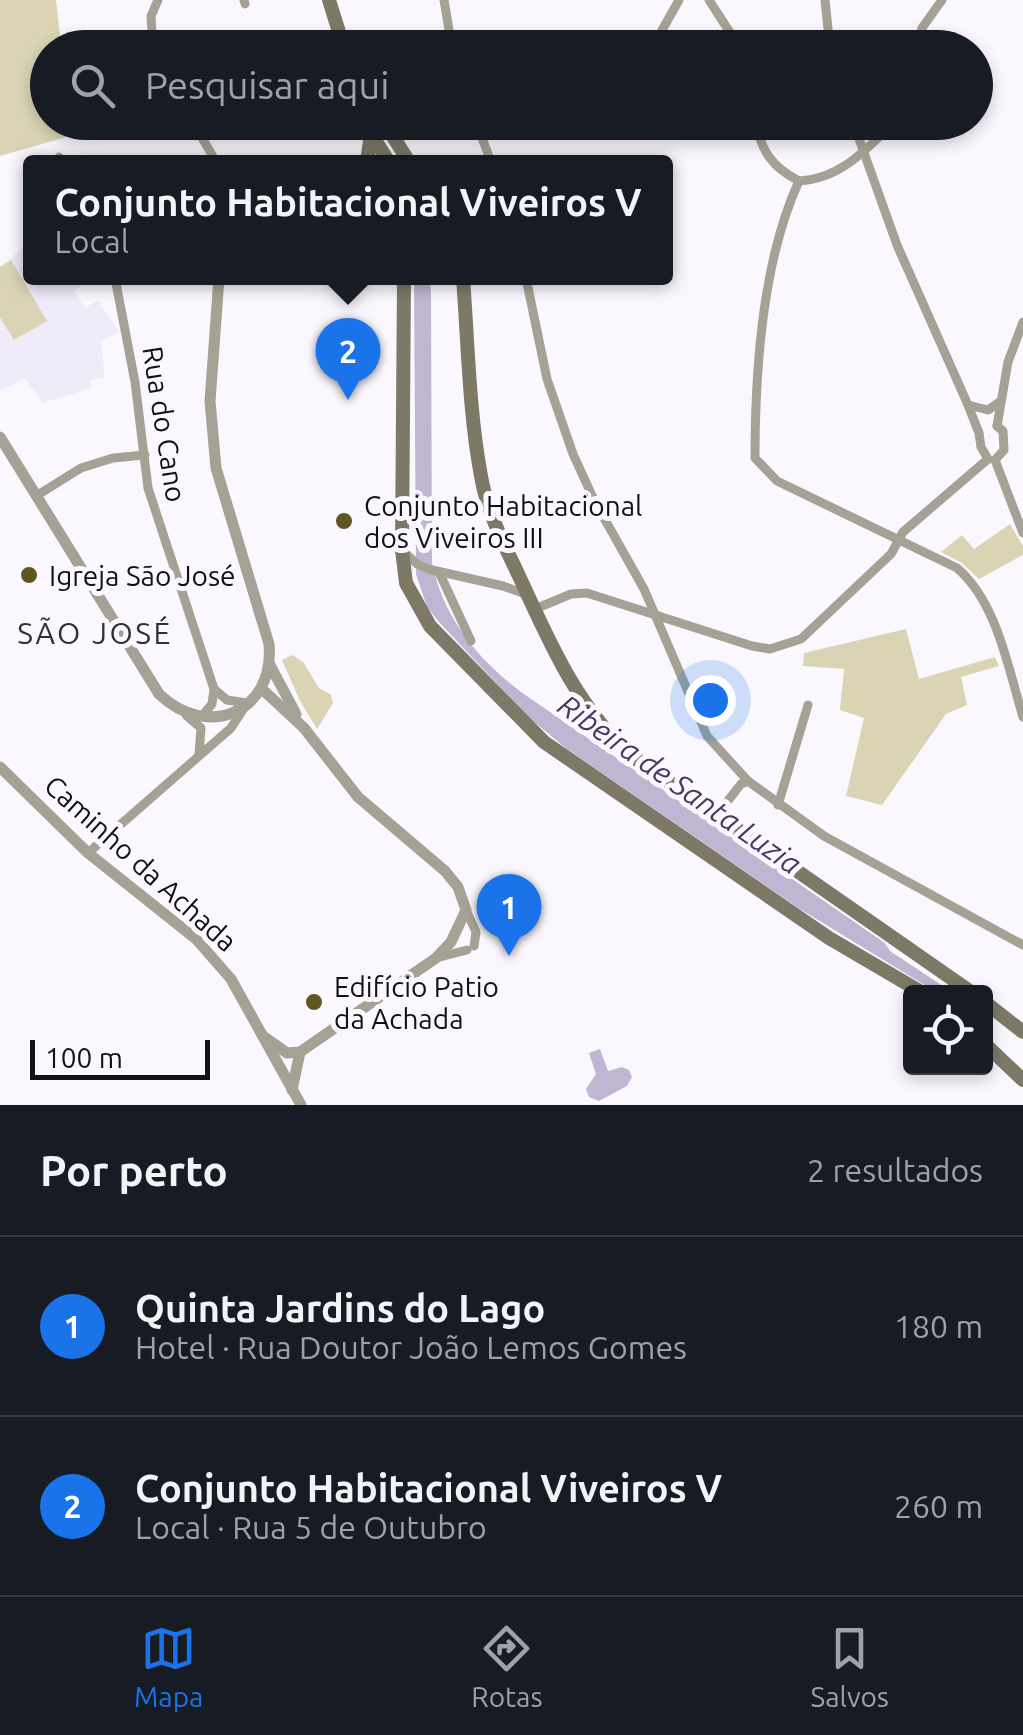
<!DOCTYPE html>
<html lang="pt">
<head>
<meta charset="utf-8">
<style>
  :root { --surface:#171b24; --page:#20242c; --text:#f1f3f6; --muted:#9ea1a6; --line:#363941; --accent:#1a73e8 }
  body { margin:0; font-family:Ubuntu,sans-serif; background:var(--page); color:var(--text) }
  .controls { position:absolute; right:30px; bottom:30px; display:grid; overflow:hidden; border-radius:10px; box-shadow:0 5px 15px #0003 }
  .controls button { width:90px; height:90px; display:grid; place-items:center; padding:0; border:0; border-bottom:2px solid var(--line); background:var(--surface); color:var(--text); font:50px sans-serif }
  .scale { position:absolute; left:30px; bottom:25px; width:180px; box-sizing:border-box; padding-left:10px; border:5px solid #121214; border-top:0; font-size:28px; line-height:35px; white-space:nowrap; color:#121214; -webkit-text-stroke:8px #faf8fe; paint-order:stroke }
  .you { position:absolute; left:710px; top:700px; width:35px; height:35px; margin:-25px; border:8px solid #fff; border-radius:50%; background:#1a73e8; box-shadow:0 0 0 15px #1a73e833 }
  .badge { display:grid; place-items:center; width:65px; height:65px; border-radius:50%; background:var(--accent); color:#fff; font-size:32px; font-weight:700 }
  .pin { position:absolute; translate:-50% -82px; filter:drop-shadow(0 2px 5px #0008) }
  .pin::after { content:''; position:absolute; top:52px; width:35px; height:30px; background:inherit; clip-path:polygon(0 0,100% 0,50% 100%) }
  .popup { position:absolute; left:23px; top:155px; width:650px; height:130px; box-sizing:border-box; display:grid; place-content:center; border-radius:10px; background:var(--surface); filter:drop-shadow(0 2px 8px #0005); font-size:32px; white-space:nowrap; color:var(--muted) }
  .popup b { font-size:38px; color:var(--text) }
  .popup::after { content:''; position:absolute; left:50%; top:100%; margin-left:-20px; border:20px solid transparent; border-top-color:var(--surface) }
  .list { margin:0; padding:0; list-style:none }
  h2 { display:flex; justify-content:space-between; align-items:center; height:130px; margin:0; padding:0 40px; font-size:42px }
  h2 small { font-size:32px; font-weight:400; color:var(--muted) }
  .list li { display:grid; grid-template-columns:65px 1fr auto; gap:30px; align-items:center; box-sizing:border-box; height:180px; padding:0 40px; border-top:2px solid var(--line) }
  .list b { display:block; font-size:38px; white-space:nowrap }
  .list p { margin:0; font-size:32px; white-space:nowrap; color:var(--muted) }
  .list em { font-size:32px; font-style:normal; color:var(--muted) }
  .icon { flex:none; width:55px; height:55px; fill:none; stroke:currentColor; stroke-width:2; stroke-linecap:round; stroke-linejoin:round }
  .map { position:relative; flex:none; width:1023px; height:1105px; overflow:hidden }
  .search { position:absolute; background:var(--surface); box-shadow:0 5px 15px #0003; left:30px; right:30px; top:30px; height:110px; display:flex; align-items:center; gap:25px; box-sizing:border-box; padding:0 35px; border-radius:55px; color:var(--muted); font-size:38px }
  .sheet { height:490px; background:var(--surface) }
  nav { display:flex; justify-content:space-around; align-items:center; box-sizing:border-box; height:140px; border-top:2px solid var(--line); background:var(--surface); font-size:28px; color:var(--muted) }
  nav a { display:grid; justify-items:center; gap:5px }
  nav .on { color:var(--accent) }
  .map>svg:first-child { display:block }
  .built { fill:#efebf8 }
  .green { fill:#dad4b5 }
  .water { fill:#bfb6d3 }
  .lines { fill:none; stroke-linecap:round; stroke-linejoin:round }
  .minor { stroke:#a5a295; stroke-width:9 }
  .tertiary { stroke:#a5a295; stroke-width:11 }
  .secondary { stroke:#7d7966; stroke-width:14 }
  .poi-dot { fill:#615622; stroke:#faf8fe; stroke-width:4 }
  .labels { text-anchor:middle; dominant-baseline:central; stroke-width:10; stroke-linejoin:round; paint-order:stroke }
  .street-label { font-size:28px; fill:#121214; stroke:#faf8fe }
  .poi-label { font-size:28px; fill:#121214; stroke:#faf8fe; text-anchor:start }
  .neighbourhood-label { font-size:30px; letter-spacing:2.5px; fill:#313034; stroke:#faf8fe }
  .water-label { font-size:30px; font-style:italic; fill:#483862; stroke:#faf8fe }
</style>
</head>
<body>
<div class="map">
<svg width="1023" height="1105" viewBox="0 0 1023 1105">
  <rect width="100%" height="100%" fill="#faf8fe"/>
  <path class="built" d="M30,242V278H84L86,282L74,291L85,308L98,300L119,332L101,341L105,378L90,380L91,388L43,403L25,378L0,391V267Z"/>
  <g class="green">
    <path d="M0,0H56L61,47L48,48V122L69,123L70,136L0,156Z"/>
    <path d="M11,260L47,321L14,340L0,317V267Z"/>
    <path d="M1010,524L1023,546V555L979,579L962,563L941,552L962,535L974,549Z"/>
    <path d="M906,629L919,679L995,657L999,666L961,677L967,705L946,714L882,805L846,796L864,718L840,710L844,669L803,666L804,653Z"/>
    <path d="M292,655L303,662L319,688L331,695L333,703L317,729L300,701L282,660Z"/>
  </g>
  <g class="water">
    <path d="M414,278H430L431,294L432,563C444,619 477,658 521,692L885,943L890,951L952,992H936L800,909L567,749L527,716L439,622L427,607L416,574Z"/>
    <path d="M600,1049L608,1071L622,1067L629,1070L632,1077L627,1086L599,1101L589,1097L586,1089L596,1074L589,1053Z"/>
  </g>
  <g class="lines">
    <g class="minor">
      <path d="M244,0L245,4"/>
      <path d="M444,0L452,48"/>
      <path d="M709,0L740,48"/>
      <path d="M825,0L830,48"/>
      <path d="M153,48L151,16L158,0"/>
      <path d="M652,48L679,0"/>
      <path d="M918,48L922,28L942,0"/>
      <path d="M193,122L216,162"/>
      <path d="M476,122L491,162"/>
      <path d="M755,122C762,152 772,167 799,181C840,179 866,150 894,122"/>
      <path d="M853,122L897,245L968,405L979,433L981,447L988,459"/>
      <path d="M59,157L62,162"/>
      <path d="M799,181C762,261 755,371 755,458L777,481L957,568C997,602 1008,668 1023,717"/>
      <path d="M115,278L135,382L148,488L214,689L212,704L202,716"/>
      <path d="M526,278L547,379L573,454L595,502L644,589L707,736L748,781L824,836L1023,945"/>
      <path d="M968,405L988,410L1001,401"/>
      <path d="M997,426L1008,362L1023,322"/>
      <path d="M995,460L1023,533"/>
      <path d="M995,460L1004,450L1003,431L997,426"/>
      <path d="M36,496L81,468L113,458L145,455"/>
      <path d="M404,552L417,564L428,569L503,586L528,595"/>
      <path d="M439,572L471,641"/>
      <path d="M535,609L571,594L587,593L752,646L770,649L801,639L891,554L903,532L988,459"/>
      <path d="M214,689L227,700L247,703"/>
      <path d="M186,715L201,728L199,754"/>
      <path d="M778,805L808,705"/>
      <path d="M716,816L741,784L748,781"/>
      <path d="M88,853L231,728L244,708"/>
      <path d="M466,910L476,932L474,946"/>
      <path d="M436,958L467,950"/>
    </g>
    <g class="tertiary">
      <path d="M0,437L159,694C207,740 275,713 269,644L216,468L210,401L219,278"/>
      <path d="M270,665L296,714"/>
      <path d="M262,689L304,728L358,797L445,871L458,887L466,910L451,942L436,958L300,1052L287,1053L263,1036"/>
      <path d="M0,767L88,853L196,939L231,979L301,1105"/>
      <path d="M292,1090L300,1052"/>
    </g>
    <g class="secondary">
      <path d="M329,0L344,48"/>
      <path d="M367,122L371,134L389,162"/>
      <path d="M384,122L409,162"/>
      <path d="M367,162L371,134"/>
      <path d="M404,278L402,550L406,583L430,626L544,742L829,938L921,992"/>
      <path d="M463,278C468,343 469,412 481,476C487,512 504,544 519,576C549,641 577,708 632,756L971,992"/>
      <path d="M986,1003L1023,1032"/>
      <path d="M986,1045L1023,1080"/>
    </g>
  </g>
  <g class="poi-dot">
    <circle cx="344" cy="521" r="10"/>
    <circle cx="29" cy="575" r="10"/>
    <circle cx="314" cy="1002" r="10"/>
  </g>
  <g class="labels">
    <g class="street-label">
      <text transform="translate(165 424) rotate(81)">Rua do Cano</text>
      <text transform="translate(141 863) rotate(42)">Caminho da Achada</text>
    </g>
    <g class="poi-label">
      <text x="364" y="505">Conjunto Habitacional<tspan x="364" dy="32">dos Viveiros III</tspan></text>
      <text x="49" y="575">Igreja São José</text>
      <text x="334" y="986">Edifício Patio<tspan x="334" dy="32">da Achada</tspan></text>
    </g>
    <g class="neighbourhood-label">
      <text x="95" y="633">SÃO JOSÉ</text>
    </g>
    <g class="water-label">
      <text transform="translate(680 784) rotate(35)">Ribeira de Santa Luzia</text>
    </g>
  </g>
</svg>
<div class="controls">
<button><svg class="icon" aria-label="locate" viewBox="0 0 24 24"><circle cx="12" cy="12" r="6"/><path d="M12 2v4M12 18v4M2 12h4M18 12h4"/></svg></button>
</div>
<div class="scale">100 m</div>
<div class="you"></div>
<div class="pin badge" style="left:509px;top:956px">1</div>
<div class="pin badge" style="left:348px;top:400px">2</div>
<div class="popup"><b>Conjunto Habitacional Viveiros V</b>Local</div>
<div class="search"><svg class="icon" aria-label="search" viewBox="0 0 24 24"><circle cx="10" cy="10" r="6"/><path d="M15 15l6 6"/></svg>Pesquisar aqui</div>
</div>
<section class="sheet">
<h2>Por perto<small>2 resultados</small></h2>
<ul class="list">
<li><span class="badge">1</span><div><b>Quinta Jardins do Lago</b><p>Hotel · Rua Doutor João Lemos Gomes</p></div><em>180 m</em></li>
<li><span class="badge">2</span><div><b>Conjunto Habitacional Viveiros V</b><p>Local · Rua 5 de Outubro</p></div><em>260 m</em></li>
</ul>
</section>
<nav>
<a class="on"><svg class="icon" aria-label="map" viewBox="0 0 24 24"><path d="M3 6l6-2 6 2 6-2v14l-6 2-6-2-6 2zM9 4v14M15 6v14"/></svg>Mapa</a>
<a><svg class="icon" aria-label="directions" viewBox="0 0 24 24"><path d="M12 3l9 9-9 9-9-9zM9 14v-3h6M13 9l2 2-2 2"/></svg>Rotas</a>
<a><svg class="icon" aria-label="saved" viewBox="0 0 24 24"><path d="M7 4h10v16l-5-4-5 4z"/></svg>Salvos</a>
</nav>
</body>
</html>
